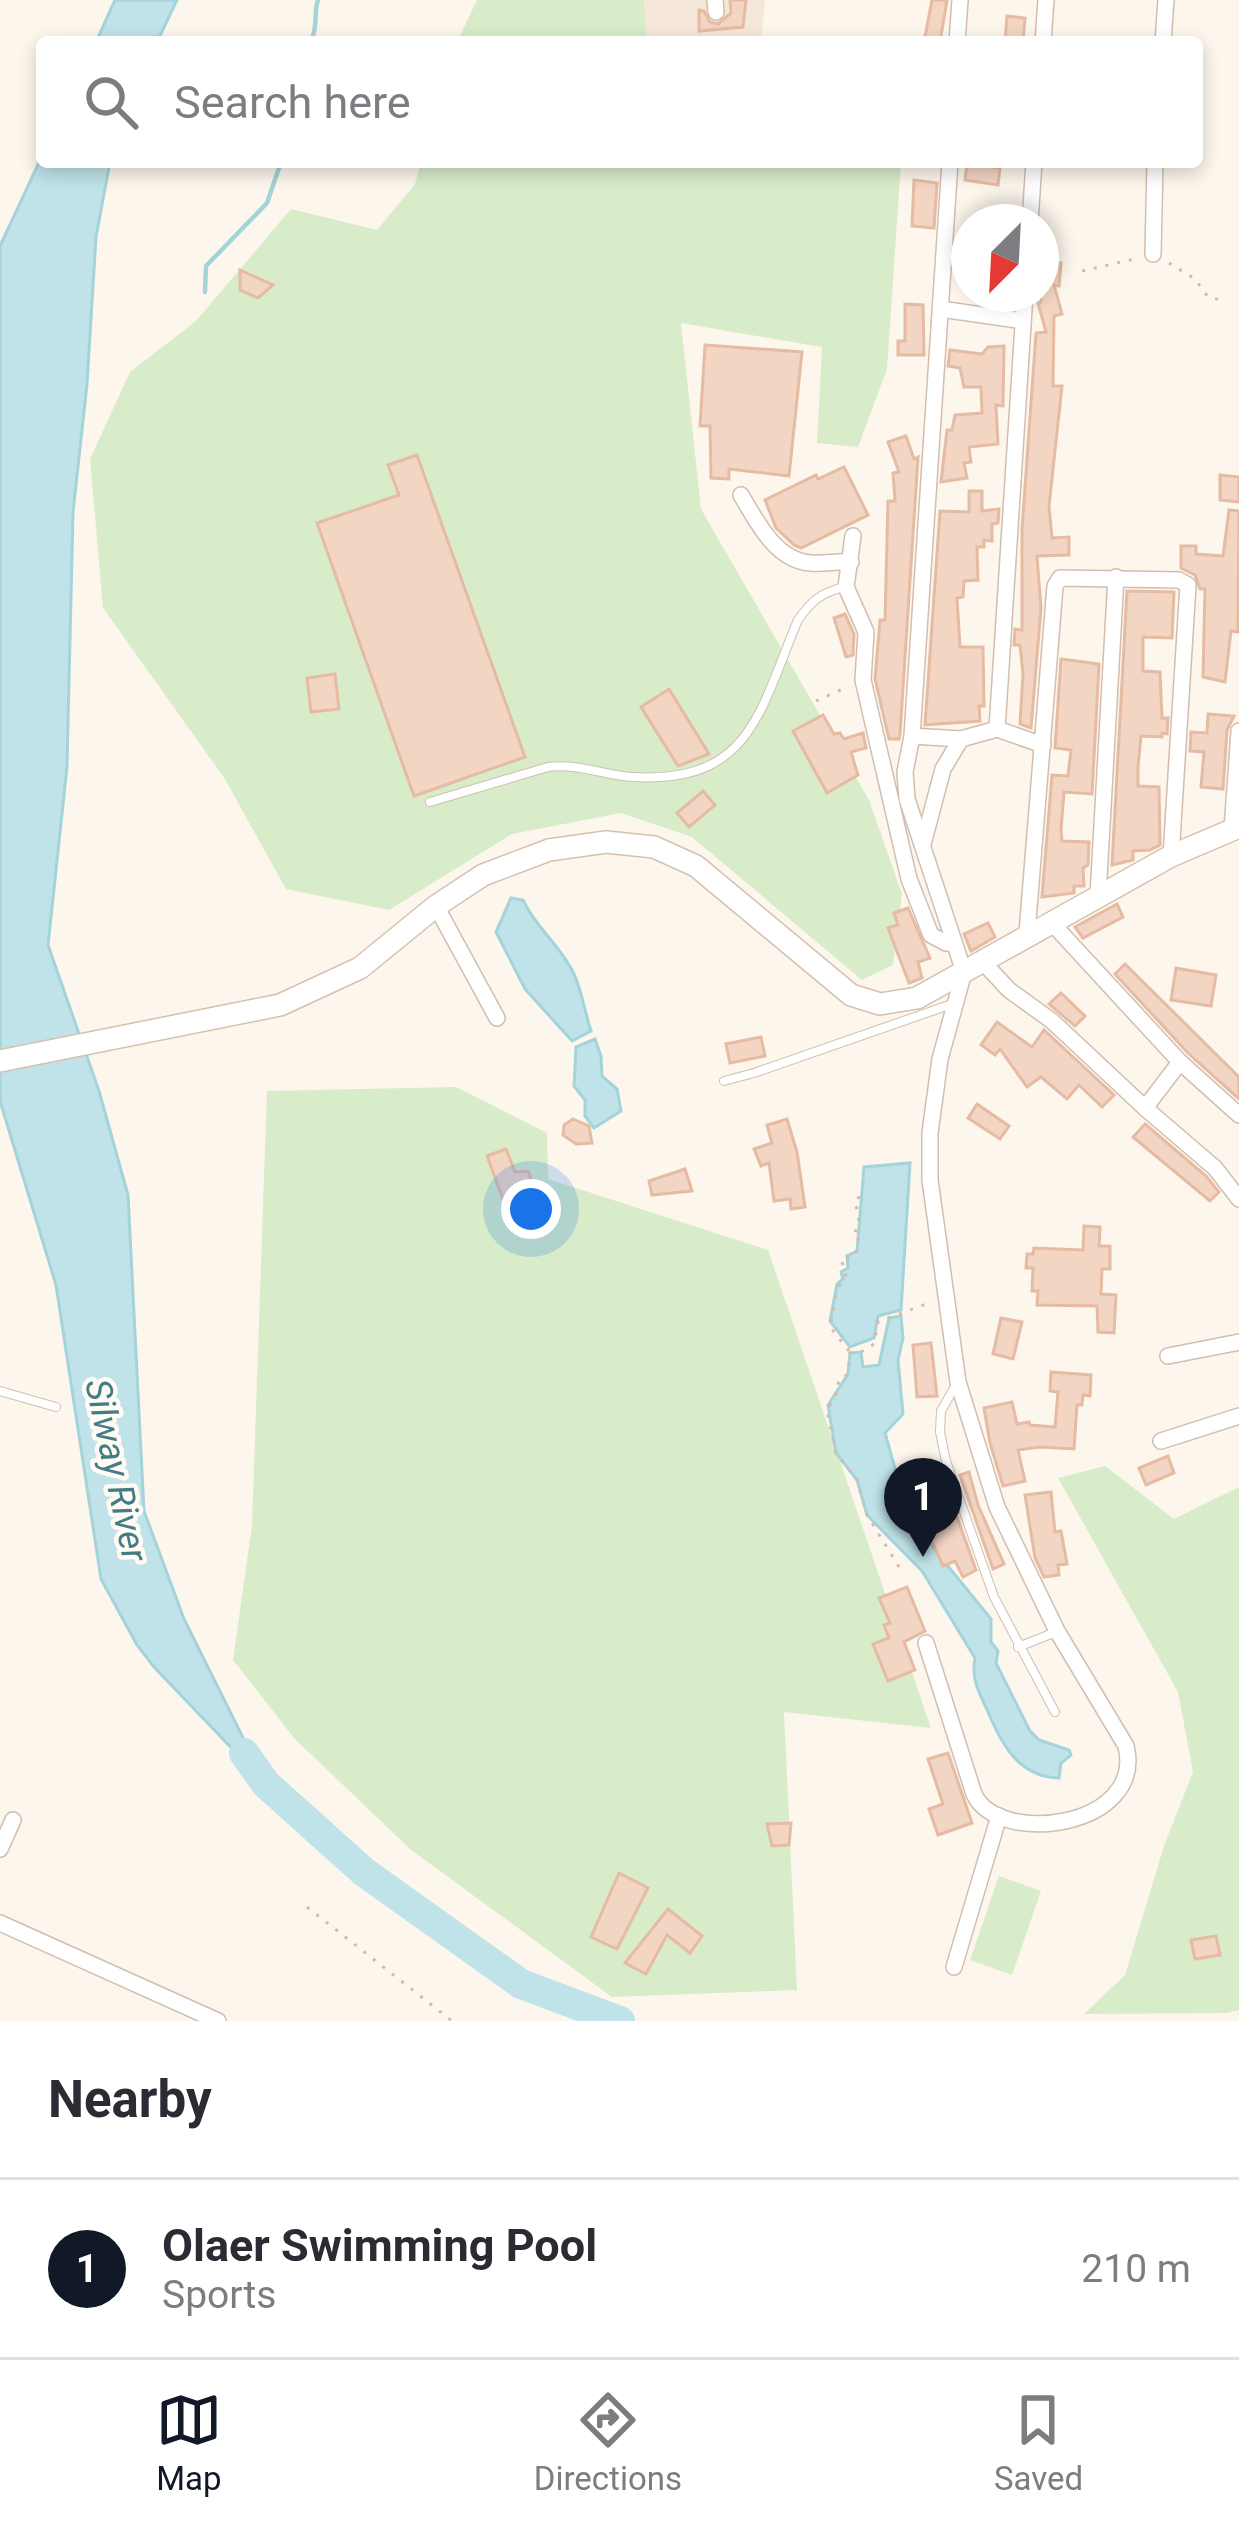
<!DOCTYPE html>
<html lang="en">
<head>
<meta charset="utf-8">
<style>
  :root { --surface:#fff; --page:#f7f7f7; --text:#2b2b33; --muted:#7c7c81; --line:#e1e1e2; --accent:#111827 }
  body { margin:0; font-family:Roboto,sans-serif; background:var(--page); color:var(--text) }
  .compass { position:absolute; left:951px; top:204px; width:108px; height:108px; border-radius:50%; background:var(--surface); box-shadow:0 6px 18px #0003; rotate:204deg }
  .you { position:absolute; left:531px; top:1209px; width:42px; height:42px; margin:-30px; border:9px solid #fff; border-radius:50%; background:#1a73e8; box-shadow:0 0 0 18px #1a73e833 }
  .badge { display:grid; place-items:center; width:78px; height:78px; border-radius:50%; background:var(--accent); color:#fff; font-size:39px; font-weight:700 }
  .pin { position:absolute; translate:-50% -99px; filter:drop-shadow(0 3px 6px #0008) }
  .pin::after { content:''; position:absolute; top:63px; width:42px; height:36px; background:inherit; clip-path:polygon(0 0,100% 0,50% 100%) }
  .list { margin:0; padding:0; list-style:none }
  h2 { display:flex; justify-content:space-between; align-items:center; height:156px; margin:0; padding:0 48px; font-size:51px }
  h2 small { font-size:39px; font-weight:400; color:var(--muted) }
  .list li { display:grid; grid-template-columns:78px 1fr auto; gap:36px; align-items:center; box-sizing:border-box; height:180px; padding:0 48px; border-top:3px solid var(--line) }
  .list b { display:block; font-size:45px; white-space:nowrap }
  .list p { margin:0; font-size:39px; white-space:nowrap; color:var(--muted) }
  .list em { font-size:39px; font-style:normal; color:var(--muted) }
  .icon { flex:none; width:66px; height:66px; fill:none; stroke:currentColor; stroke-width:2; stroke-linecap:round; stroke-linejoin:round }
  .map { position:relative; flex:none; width:1239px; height:2021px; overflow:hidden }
  .search { position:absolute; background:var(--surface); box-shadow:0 6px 18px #0003; left:36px; right:36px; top:36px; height:132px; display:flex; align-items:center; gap:30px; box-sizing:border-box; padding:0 42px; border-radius:12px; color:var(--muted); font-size:45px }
  .sheet { height:336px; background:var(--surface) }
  nav { display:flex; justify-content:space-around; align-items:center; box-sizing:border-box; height:168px; border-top:3px solid var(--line); background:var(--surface); font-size:33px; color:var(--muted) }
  nav a { display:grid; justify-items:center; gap:6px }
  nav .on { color:var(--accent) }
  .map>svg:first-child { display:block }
  .residential { fill:#f5e8da }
  .green { fill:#d8ecc9 }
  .water { fill:#bfe3e8; stroke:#a5d3da; stroke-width:3 }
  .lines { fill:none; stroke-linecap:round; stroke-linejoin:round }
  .stream { stroke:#a5d3da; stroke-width:4.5 }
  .river { stroke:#bfe3e8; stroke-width:30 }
  .building { fill:#f3d5c3; stroke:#e6bba3; stroke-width:3 }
  .lane-casing { stroke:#d1beb0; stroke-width:10 }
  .street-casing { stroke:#d1beb0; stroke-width:18 }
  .secondary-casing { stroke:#d6c0b0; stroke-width:24 }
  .path { stroke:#d9b8a5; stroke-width:3; stroke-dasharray:3 9; stroke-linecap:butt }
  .lane { stroke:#fff; stroke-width:8 }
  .street { stroke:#fff; stroke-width:15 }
  .secondary { stroke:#fff; stroke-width:21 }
  .labels { text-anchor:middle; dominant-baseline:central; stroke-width:9; stroke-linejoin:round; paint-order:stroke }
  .water-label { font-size:36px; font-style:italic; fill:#437c86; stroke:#fffaf3 }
</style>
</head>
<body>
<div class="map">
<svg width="1239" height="2021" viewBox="0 0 1239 2021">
  <rect width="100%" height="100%" fill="#fdf6ec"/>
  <path class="residential" d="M633,0H765L761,42H638Z"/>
  <g class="green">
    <path d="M477,0H644L646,42H457Z"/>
    <path d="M421,162L901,163L887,369L858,447L817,443L822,347L681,323L701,509L869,800L902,894L893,965L862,980L692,837L621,813L512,834L389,910L286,889L225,779L103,608L90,459L130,372L196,321L291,209L377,230L415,184Z"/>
    <path d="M456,1087L547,1133L548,1179L768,1250L931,1728L784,1712L797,1990L612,1997L410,1849L294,1738L233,1660L252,1525L267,1091Z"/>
    <path d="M1105,1466L1174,1519L1239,1487V2010L1226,2013L1084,2014L1125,1975L1164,1846L1193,1772L1178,1692L1058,1478Z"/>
    <path d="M999,1876L1041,1891L1012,1975L970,1960Z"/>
  </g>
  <g class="water">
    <path d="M115,0H177L157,42H96Z"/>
    <path d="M42,156V162H110L96,237L87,384L73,512L67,767L48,945L99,1091L128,1195L144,1511L184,1619L266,1784L154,1667L137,1645L101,1579L56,1285L0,1101V246Z"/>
    <path d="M511,898L523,900C536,928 561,946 574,974C582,992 585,1013 591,1031L572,1041L525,989L496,932Z"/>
    <path d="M595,1039L601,1056L602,1076L617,1089L621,1111L594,1128L585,1116V1100L574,1086L576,1047Z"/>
    <path d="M910,1163L901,1310L878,1316L874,1338L850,1347L830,1321L837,1284L843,1279L841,1272L848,1268L847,1256L857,1251L864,1167Z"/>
    <path d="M901,1316L903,1338L898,1360L903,1414L885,1433L909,1518L991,1619V1642L998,1651L996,1663L1030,1731L1039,1740L1069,1750L1071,1755L1061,1763L1059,1778C1019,1777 1002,1745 988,1712C979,1692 971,1680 975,1658L922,1571L867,1515L857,1480L836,1453L828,1405L848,1374L850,1353L861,1352L863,1367L879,1365L889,1318Z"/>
  </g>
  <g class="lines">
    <g class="stream">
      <path d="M311,42C319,22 313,14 318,0"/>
      <path d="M205,292L206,266L267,203L281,162"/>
    </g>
    <path class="river" d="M244,1753L266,1784L364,1872L521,1984L620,2021"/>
  </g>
  <g class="building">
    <path d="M730,0H746L743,27L699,31V10L704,11L710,22L718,24L731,13Z"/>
    <path d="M932,0H947L940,42H924Z"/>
    <path d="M1007,16L1025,18L1023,42H1005Z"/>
    <path d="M967,164L1000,168L998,185L965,180Z"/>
    <path d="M914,180L937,183L934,228L912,226Z"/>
    <path d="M1045,252L1048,263H1061L1059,286L1054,285L1062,314L1054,316L1053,386H1062L1049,506L1052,538L1069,537V555L1037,556L1041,608L1031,728L1020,724L1023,673L1020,645H1014L1015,629L1022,630V529L1036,333L1046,332L1038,303L1041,302V253Z"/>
    <path d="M240,270L273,285L258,298L240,290Z"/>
    <path d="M905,304L923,305L924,355H898V341H905Z"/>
    <path d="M705,345L802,352L789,476L729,469V479L711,478L710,426H700Z"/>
    <path d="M1004,346L1003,406L996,405L998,444L969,447L971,462L964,463L967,478L941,482L947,430H952L955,415L982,413L981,387H964L960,368L948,366L950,350L982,354L988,347Z"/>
    <path d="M906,436L914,459L918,457L900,734L899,739H889L875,679L880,620H885L888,501H895L893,473L899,472L888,442Z"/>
    <path d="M417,455L525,757L414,796L317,523L399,495L388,465Z"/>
    <path d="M844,467L868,515L801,548L794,545L776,528L765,500L816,475L818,479Z"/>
    <path d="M1220,475L1239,477V502L1220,500Z"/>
    <path d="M969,491H982V511L999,509L998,523L992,524V541L984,540V547H977L978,580L964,581L963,597L957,598L960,647H983L984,706H979L980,721L925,725L940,511L969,512Z"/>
    <path d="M1229,510L1239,511L1238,621V632L1231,631L1225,682L1203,677L1205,589H1200L1195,575L1181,568V546H1196V554L1223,556Z"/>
    <path d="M1127,591L1174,592L1172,638L1143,637V671L1160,672L1162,718H1168L1167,734L1162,733V737L1141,736L1138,767V786L1159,787L1160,845L1150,850L1133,851V860L1112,865Z"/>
    <path d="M845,614L854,634L853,655L846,657L834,618Z"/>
    <path d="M1061,659L1099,664L1092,794L1064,792L1061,830L1062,841L1089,842L1088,865L1083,868L1084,886H1074V893L1042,897L1052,775L1068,776L1071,750L1055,748Z"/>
    <path d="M335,674L339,709L311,712L307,678Z"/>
    <path d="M669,689L709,754L678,766L641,707Z"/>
    <path d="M1208,714L1234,716L1227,730L1223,789L1201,787L1204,752L1190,751L1191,732L1207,733Z"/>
    <path d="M823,715L834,734L840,733L844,739L863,733L866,748L851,752L858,775L827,793L793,731Z"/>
    <path d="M703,791L715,805L689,827L677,813Z"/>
    <path d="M1117,904L1123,917L1083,938L1075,927Z"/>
    <path d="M908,908L930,958L918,962L922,978L909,983L888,928L898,925L894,913Z"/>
    <path d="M988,923L995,937L971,951L964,934Z"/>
    <path d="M1125,964L1239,1077V1099L1188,1053L1115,974Z"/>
    <path d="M1176,968L1216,975L1211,1006L1171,1000Z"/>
    <path d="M1061,993L1085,1016L1075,1026L1049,1004Z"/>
    <path d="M997,1022L1032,1047L1044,1030L1114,1095L1102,1107L1079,1085L1067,1099L1041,1077L1027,1087L1000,1049L995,1055L981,1045Z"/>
    <path d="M761,1037L765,1056L730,1063L726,1044Z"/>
    <path d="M977,1104L1009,1126L1000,1139L968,1118Z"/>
    <path d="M573,1119L589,1126L592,1143L576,1144L563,1135L564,1125Z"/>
    <path d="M787,1119L797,1152L805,1207L791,1209L790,1199L774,1201L769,1163L761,1166L754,1149L772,1143L767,1125Z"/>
    <path d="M1145,1124L1206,1176L1219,1192L1210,1201L1133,1137Z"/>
    <path d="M506,1149L515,1172L528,1171L534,1187L503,1199L487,1156Z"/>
    <path d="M685,1169L692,1191L652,1195L649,1181Z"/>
    <path d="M1084,1226L1100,1227L1099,1246H1110V1269H1102L1101,1294L1116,1295L1114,1333L1098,1332L1097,1306L1037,1305L1038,1291H1032L1033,1268H1026L1027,1254H1033L1034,1248L1083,1250Z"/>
    <path d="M1001,1318L1022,1322L1013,1359L993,1354Z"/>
    <path d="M931,1343L937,1396L917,1397L913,1345Z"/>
    <path d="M1051,1372L1091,1375L1090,1396L1083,1395L1082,1405H1077L1074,1449L1040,1447L1018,1450L1025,1481L1003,1486L990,1443L984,1408L1012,1402L1017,1424L1029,1422L1030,1425L1055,1427L1058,1392L1050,1391Z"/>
    <path d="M1168,1456L1174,1473L1146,1485L1139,1468Z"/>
    <path d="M969,1472L978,1505L1004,1564L993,1569L960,1475Z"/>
    <path d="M1051,1492L1055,1532L1061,1531L1067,1564L1058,1565L1059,1575L1044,1577L1035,1558L1025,1495Z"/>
    <path d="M949,1495L976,1570L963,1577L955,1561L943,1566L921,1517L945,1506L942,1497Z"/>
    <path d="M907,1587L925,1631L904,1642L915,1670L888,1681L873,1644L889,1638L884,1625L890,1623L879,1598Z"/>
    <path d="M948,1753L972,1823L938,1835L929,1809L943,1804L928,1759Z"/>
    <path d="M791,1823L789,1845L772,1846L767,1824Z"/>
    <path d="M619,1873L648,1888L617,1949L591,1937Z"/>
    <path d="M668,1909L702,1936L690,1953L667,1935L646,1974L625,1963Z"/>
    <path d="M1216,1936L1220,1955L1195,1959L1191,1940Z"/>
  </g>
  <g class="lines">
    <g class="lane-casing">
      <g id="lane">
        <path d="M430,802L548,767C577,763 603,775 632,777C751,784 759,712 798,620C812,600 821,593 844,587"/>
        <path d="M724,1081L754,1073L955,1003"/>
        <path d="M957,1383L941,1411L940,1432L946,1461L994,1597L1055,1712"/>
        <path d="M0,1391L56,1407"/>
        <path d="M1018,1647L1056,1632"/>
      </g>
    </g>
    <g class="street-casing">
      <g id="street">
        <path d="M715,0L716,12"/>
        <path d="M957,42L960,0"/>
        <path d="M1043,42L1046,0"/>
        <path d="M1163,42L1166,0"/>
        <path d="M1030,222L1034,162"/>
        <path d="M1153,254L1155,162"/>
        <path d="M941,309L1023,321"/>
        <path d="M741,495C757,522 776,561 811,563C824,564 838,561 851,562"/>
        <path d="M853,536L846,587L866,632L863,680L909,879L931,935L946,943H954"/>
        <path d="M997,729L1025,294"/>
        <path d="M912,736L961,739"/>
        <path d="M1232,830L1239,731"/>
        <path d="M923,844L943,769L961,739L997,729L1043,745"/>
        <path d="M1098,896L1116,577"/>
        <path d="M436,906L497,1018"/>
        <path d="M1050,921L1180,1062L1239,1115"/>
        <path d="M1027,933L1055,586L1060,578L1179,580L1188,585L1171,856"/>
        <path d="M982,961L1009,990L1052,1021L1145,1108"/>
        <path d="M1180,1062L1145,1108L1215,1168L1239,1199"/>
        <path d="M1168,1356L1239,1342"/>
        <path d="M1161,1441L1239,1416"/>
        <path d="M926,1643L974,1794C998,1847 1146,1828 1126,1746L1057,1631L997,1507L958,1382L930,1180V1133L940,1059L964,972L907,799L905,772L912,736L950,162"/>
        <path d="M0,1849L13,1820"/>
        <path d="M0,1923L218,2021"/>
        <path d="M954,1967L999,1816"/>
      </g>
    </g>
    <g class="secondary-casing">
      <path id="secondary" d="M0,1061L280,1005L360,968L436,906L483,875L549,850L606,842L654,847L696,866L851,995L880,1004L917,998L1171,856L1239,827"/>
    </g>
    <g class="path">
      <path d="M1169,263L1195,279L1208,297L1225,301"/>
      <path d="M1082,271L1139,258"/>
      <path d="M816,701L845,688"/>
      <path d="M849,1351L830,1327L837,1290L846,1274L841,1259L856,1255L859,1234L855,1233L859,1221L855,1200L861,1196V1189"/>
      <path d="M899,1567L867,1515L857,1480L836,1453L827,1411L839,1388L838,1381L848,1374L850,1353L861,1352L874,1344L878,1322L931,1302"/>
      <path d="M307,1907L452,2021"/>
    </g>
    <use href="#lane" class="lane"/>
    <use href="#street" class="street"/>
    <use href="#secondary" class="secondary"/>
  </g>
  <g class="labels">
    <g class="water-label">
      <text transform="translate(116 1470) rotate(78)">Silway River</text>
    </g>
  </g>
</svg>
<svg class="compass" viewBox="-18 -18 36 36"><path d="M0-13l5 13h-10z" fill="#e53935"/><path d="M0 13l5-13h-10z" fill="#7c7c81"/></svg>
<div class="you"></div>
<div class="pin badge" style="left:923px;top:1557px">1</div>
<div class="search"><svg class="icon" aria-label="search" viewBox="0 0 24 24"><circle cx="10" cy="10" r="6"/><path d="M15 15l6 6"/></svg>Search here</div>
</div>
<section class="sheet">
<h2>Nearby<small></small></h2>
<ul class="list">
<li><span class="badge">1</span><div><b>Olaer Swimming Pool</b><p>Sports</p></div><em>210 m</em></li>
</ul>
</section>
<nav>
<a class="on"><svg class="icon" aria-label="map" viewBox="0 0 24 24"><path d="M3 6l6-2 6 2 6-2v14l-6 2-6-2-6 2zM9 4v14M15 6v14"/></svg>Map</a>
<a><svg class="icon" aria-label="directions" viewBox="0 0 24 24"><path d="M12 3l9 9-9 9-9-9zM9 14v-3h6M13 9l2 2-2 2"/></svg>Directions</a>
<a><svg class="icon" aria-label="saved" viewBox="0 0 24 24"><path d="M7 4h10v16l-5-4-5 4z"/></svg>Saved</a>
</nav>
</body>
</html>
